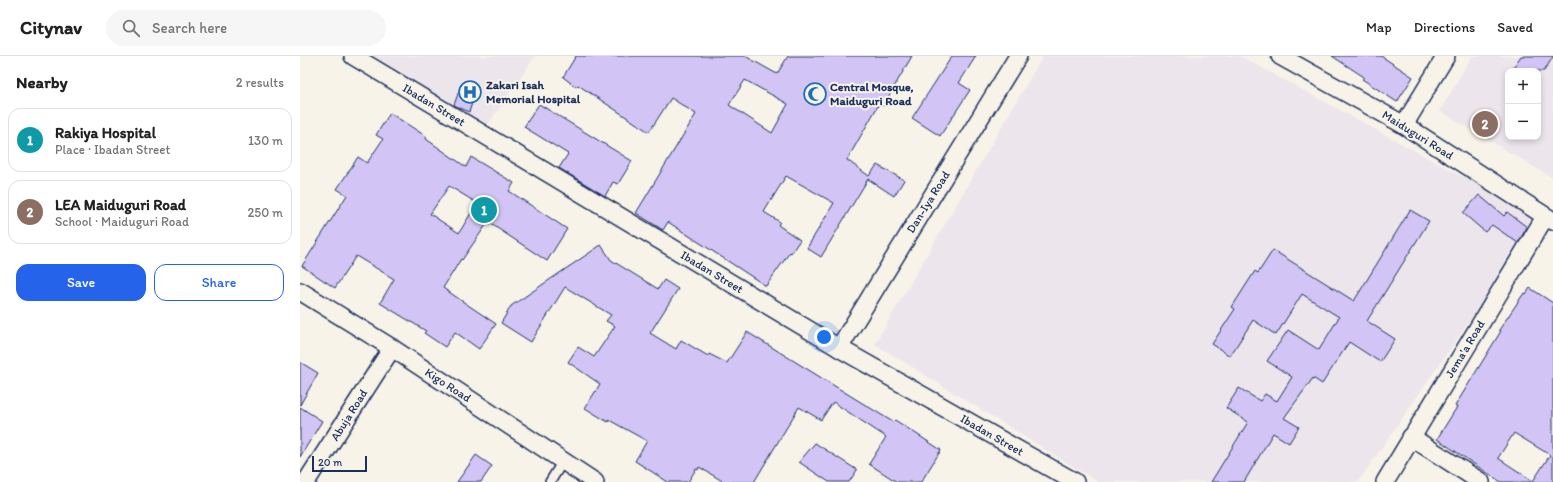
<!DOCTYPE html>
<html lang="en">
<head>
<meta charset="utf-8">
<style>
  :root { --surface:#fff; --page:#f6f6f6; --text:#222; --muted:#767676; --line:#e0e0e0; --accent:#2563eb }
  body { margin:0; font-family:Itim,sans-serif; background:var(--page); color:var(--text) }
  .controls { position:absolute; right:12px; top:12px; display:grid; overflow:hidden; border-radius:8px; box-shadow:0 2px 6px #0003 }
  .controls button { width:36px; height:36px; display:grid; place-items:center; padding:0; border:0; border-bottom:1px solid var(--line); background:var(--surface); color:var(--text); font:20px sans-serif }
  .scale { position:absolute; left:12px; bottom:10px; width:55px; box-sizing:border-box; padding-left:4px; border:2px solid #1b2f5e; border-top:0; font-size:11px; line-height:14px; white-space:nowrap; color:#1b2f5e; -webkit-text-stroke:3px #f7f3e8; paint-order:stroke }
  .you { position:absolute; left:524px; top:281px; width:14px; height:14px; margin:-10px; border:3px solid #fff; border-radius:50%; background:#1a73e8; box-shadow:0 0 0 6px #1a73e833 }
  .badge { display:grid; place-items:center; width:26px; height:26px; border-radius:50%; background:var(--accent); color:#fff; font-size:13px; font-weight:700 }
  .pin { position:absolute; translate:-50% -50%; border:2px solid #fff; box-shadow:0 1px 4px #0006 }
  .list { margin:0; padding:0; list-style:none }
  h2 { display:flex; justify-content:space-between; align-items:center; height:52px; margin:0; padding:0 16px; font-size:17px }
  h2 small { font-size:13px; font-weight:400; color:var(--muted) }
  .list li { display:grid; grid-template-columns:26px 1fr auto; gap:12px; align-items:center; box-sizing:border-box; height:64px; margin:0 8px 8px; padding:0 8px; border:1px solid var(--line); border-radius:12px }
  .list b { display:block; font-size:15px; white-space:nowrap }
  .list p { margin:0; font-size:13px; white-space:nowrap; color:var(--muted) }
  .list em { font-size:13px; font-style:normal; color:var(--muted) }
  .actions { display:flex; gap:8px; padding:12px 16px }
  .actions a { flex:1; padding:9px 0; border:1px solid var(--accent); border-radius:12px; text-align:center; font-size:14px; color:var(--accent) }
  .actions .main { background:var(--accent); color:#fff }
  .icon { flex:none; width:22px; height:22px; fill:none; stroke:currentColor; stroke-width:2; stroke-linecap:round; stroke-linejoin:round }
  .map { position:relative; flex:none; width:1253px; height:426px; overflow:hidden }
  header { display:flex; align-items:center; gap:24px; box-sizing:border-box; height:56px; padding:0 20px; background:var(--surface); border-bottom:1px solid var(--line) }
  header strong { font-size:19px }
  nav { display:flex; gap:22px; margin-inline-start:auto; font-size:14px }
  .search { width:280px; height:36px; background:var(--page); display:flex; align-items:center; gap:10px; box-sizing:border-box; padding:0 14px; border-radius:22px; color:var(--muted); font-size:15px }
  main { display:flex }
  aside { flex:1; background:var(--surface) }
  .map>svg:first-child { display:block }
  .built { fill:#ece5ec; fill-rule:evenodd }
  .building { fill:#d2c5f6; stroke:#1b2f5e; fill-rule:evenodd }
  .lines { fill:none; stroke-linecap:round; stroke-linejoin:round }
  .service-casing { stroke:#1b2f5e; stroke-width:12 }
  .minor-casing { stroke:#1b2f5e; stroke-width:20 }
  .service { stroke:#f7f3e8; stroke-width:9 }
  .minor { stroke:#f7f3e8; stroke-width:17 }
  .labels { text-anchor:middle; dominant-baseline:central; stroke-width:4; stroke-linejoin:round; paint-order:stroke }
  .poi-label { font-size:12px; font-weight:bold; fill:#1b2f5e; stroke:#f7f3e8; text-anchor:start }
  .street-label { font-size:12px; fill:#1b2f5e; stroke:#f7f3e8 }
</style>
</head>
<body>
<header>
<strong>Citynav</strong>
<div class="search"><svg class="icon" aria-label="search" viewBox="0 0 24 24"><circle cx="10" cy="10" r="6"/><path d="M15 15l6 6"/></svg>Search here</div>
<nav><a>Map</a><a>Directions</a><a>Saved</a></nav>
</header>
<main>
<aside>
<h2>Nearby<small>2 results</small></h2>
<ul class="list">
<li><span class="badge" style="background:#0f9aa8">1</span><div><b>Rakiya Hospital</b><p>Place · Ibadan Street</p></div><em>130 m</em></li>
<li><span class="badge" style="background:#8d6e63">2</span><div><b>LEA Maiduguri Road</b><p>School · Maiduguri Road</p></div><em>250 m</em></li>
</ul>
<div class="actions"><a class="main">Save</a><a>Share</a></div>
</aside>
<div class="map">
<svg width="1253" height="426" viewBox="0 0 1253 426">
  <rect width="100%" height="100%" fill="#f7f3e8"/>
  <filter id="ink" filterUnits="userSpaceOnUse"><feTurbulence type="fractalNoise" baseFrequency=".025" numOctaves="2"/><feDisplacementMap in="SourceGraphic" scale="8" xChannelSelector="R" yChannelSelector="G"/><feConvolveMatrix kernelMatrix="1 2 1 2 8 2 1 2 1" color-interpolation-filters="sRGB"/></filter>
  <g filter="url(#ink)">
    <g class="built">
      <path d="M74,0H235L185,73Z"/>
      <path d="M743,0H940L1240,163L1058,426H798L575,288Z"/>
      <path d="M1172,0H1253V122L1140,55ZM1208,15H1238V81H1208Z"/>
    </g>
    <g class="building">
      <path d="M276,0H445L477,18L488,0H612L583,50L579,48L547,104L569,120L577,109L604,124L594,140L568,123L521,201L507,192L534,147L486,120L464,156L480,166L478,169L500,184L491,197L490,196L466,230L368,166L363,174L336,157L396,58L371,42L349,76L278,29L276,31L263,21ZM445,24L488,48L472,77L429,49Z"/>
      <path d="M652,0H676L659,27L670,34L640,80L612,62Z"/>
      <path d="M1032,0H1081L1113,21L1097,46L1062,23L1064,21Z"/>
      <path d="M1221,0H1253V1L1244,15H1211Z"/>
      <path d="M159,35L174,41L169,56L154,49Z"/>
      <path d="M239,48L332,105L318,128L313,126L305,140L259,112L268,98L224,71Z"/>
      <path d="M90,57L127,81L126,83L166,111L171,101L214,127L209,135L267,173L247,205L188,166L162,204L161,203L143,232L196,268L179,293L155,276L145,291L124,277L126,275L80,247L94,223L56,200L35,232L2,210L47,139L37,133L58,101L67,107L83,83L76,79ZM149,130L177,147L159,177L130,158Z"/>
      <path d="M1179,139L1204,160L1207,156L1227,171L1218,187L1192,169L1185,176L1163,157Z"/>
      <path d="M1110,154L1129,165L1067,265L1095,283L1080,306L1049,286L1022,328L1013,322L984,362L999,371L989,387L973,377L944,426H911L948,366L926,352L939,332L960,345L965,338L977,345L992,321L967,305L988,274L1019,294L1039,261L1002,238L976,279L953,264L930,300L912,288L935,253L932,251L955,215L958,217L973,194L1054,245Z"/>
      <path d="M301,189L311,204L358,233L364,224L378,233L350,277L376,293L381,284L408,300L409,298L427,307L447,276L593,366L595,364L641,394L621,426H597L569,408L586,381L533,346L521,364L499,351L454,426H424L399,411L398,414L396,413L388,426H368L335,405L347,385L309,364L308,366L285,352L300,328L268,306L278,291L294,301L315,270L306,265L311,259L265,231L231,286L201,267L211,250Z"/>
      <path d="M1230,232L1253,247V426H1201L1137,383L1157,351L1155,350L1201,275L1199,274L1224,237L1226,238ZM1214,377L1250,399L1233,425L1198,402Z"/>
      <path d="M0,306L18,317L0,349Z"/>
      <path d="M0,351L22,365L0,401Z"/>
      <path d="M515,387L557,414L549,426H529L499,406Z"/>
      <path d="M176,399L192,410L181,426H157Z"/>
    </g>
    <g class="lines">
      <g class="service-casing">
        <path id="service" d="M250,426L263,405"/>
      </g>
      <g class="minor-casing">
        <g id="minor">
          <path d="M53,0L539,292L775,426"/>
          <path d="M980,0L1104,69L1253,165"/>
          <path d="M1104,69L1146,0"/>
          <path d="M0,235L92,292L295,426"/>
          <path d="M539,292L718,0"/>
          <path d="M1111,381L1181,426"/>
          <path d="M6,426L92,292"/>
          <path d="M1085,426L1245,161"/>
        </g>
      </g>
      <use href="#service" class="service"/>
      <use href="#minor" class="minor"/>
    </g>
  </g>
  <defs>
    <g id="hospital-ring" transform="scale(1.15)"><circle r="9.5" fill="#f7f3e8" stroke="#1f6fb2" stroke-width="1.5"/><path d="M-5-5h3v3.5h4V-5h3V5h-3V1.5h-4V5h-3Z" fill="#1f6fb2"/></g>
    <g id="mosque-ring" transform="scale(1.15)"><circle r="9.5" fill="#f7f3e8" stroke="#1f6fb2" stroke-width="1.5"/><path d="M3.5-4.9A6 6 0 1 0 3.5 4.9A5 5 0 1 1 3.5-4.9Z" fill="#1f6fb2"/></g>
  </defs>
  <g fill-rule="evenodd">
    <use href="#hospital-ring" x="170" y="36"/>
    <use href="#mosque-ring" x="515" y="38"/>
  </g>
  <g class="labels">
    <g class="poi-label">
      <text x="186" y="29">Zakari Isah<tspan x="186" dy="14">Memorial Hospital</tspan></text>
      <text x="530" y="31">Central Mosque,<tspan x="530" dy="14">Maiduguri Road</tspan></text>
    </g>
    <g class="street-label">
      <text transform="translate(134 49) rotate(31)">Ibadan Street</text>
      <text transform="translate(1118 79) rotate(32)">Maiduguri Road</text>
      <text transform="translate(628 146) rotate(-58)">Dan-Iya Road</text>
      <text transform="translate(412 216) rotate(31)">Ibadan Street</text>
      <text transform="translate(1165 293) rotate(-59)">Jema'a Road</text>
      <text transform="translate(148 329) rotate(33)">Kigo Road</text>
      <text transform="translate(49 359) rotate(-58)">Abuja Road</text>
      <text transform="translate(692 379) rotate(30)">Ibadan Street</text>
    </g>
  </g>
</svg>
<div class="controls">
<button>+</button>
<button>−</button>
</div>
<div class="scale">20 m</div>
<div class="you"></div>
<div class="pin badge" style="left:184px;top:154px;background:#0f9aa8">1</div>
<div class="pin badge" style="left:1185px;top:68px;background:#8d6e63">2</div>
</div>
</main>
</body>
</html>
